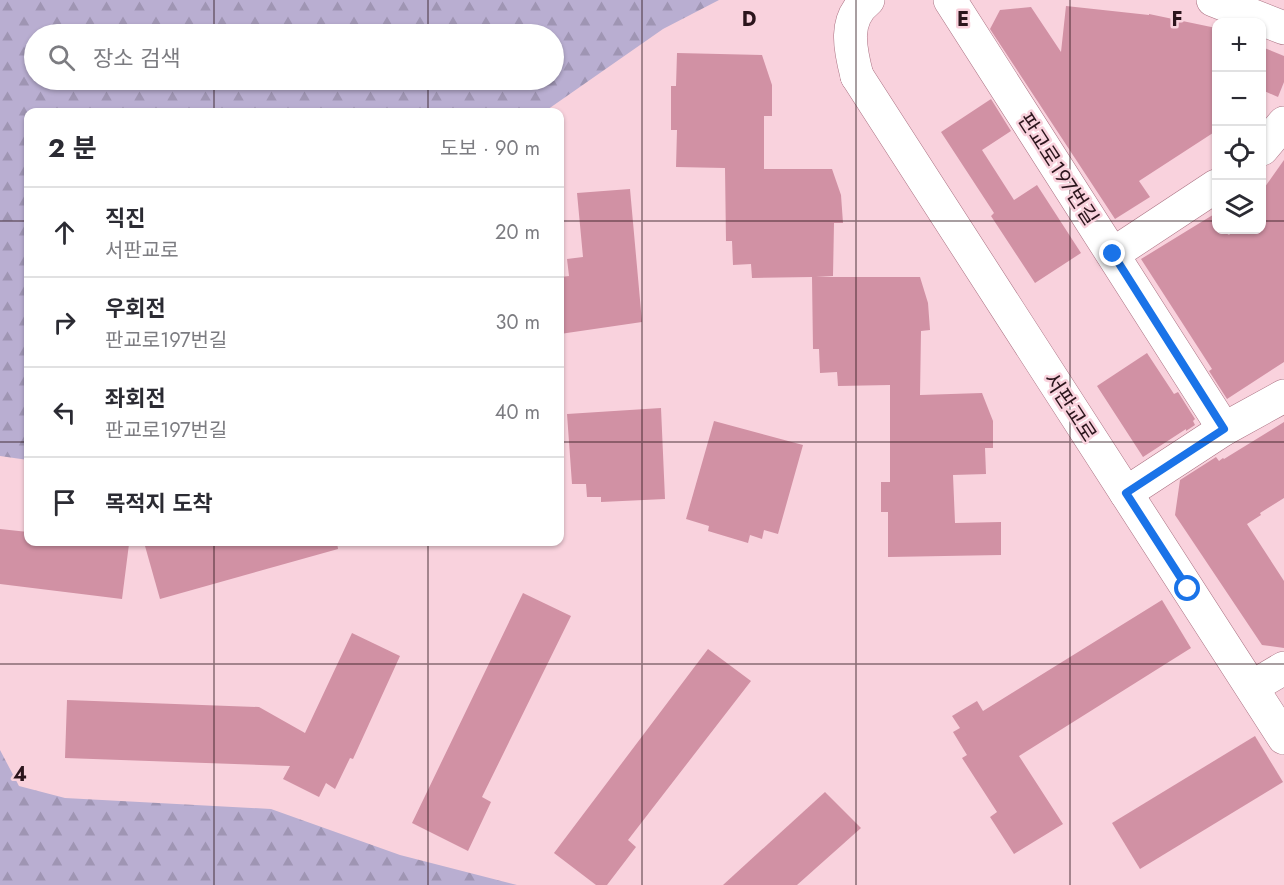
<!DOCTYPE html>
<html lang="ko">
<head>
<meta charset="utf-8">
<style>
  :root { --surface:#fff; --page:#f7f7f7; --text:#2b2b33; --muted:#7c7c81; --line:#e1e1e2 }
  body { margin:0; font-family:Jost,"Noto Sans KR",sans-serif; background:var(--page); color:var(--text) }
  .controls { position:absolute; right:18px; top:18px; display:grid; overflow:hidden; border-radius:12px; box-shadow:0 2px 4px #0004 }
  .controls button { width:54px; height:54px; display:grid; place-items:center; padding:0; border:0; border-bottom:2px solid var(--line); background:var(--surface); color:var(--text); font:30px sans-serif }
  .stop { position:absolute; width:18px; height:18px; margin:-14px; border:4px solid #1a73e8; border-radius:50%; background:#fff }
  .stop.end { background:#1a73e8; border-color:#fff; box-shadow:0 2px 6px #0008 }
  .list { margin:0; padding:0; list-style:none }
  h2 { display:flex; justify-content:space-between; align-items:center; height:78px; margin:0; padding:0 24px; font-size:26px }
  h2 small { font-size:20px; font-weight:400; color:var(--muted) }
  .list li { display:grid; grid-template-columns:39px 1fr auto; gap:18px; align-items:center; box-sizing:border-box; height:90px; padding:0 24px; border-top:2px solid var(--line) }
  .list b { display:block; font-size:22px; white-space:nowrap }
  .list p { margin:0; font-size:20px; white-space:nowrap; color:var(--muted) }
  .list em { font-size:20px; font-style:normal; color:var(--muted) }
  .icon { flex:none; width:33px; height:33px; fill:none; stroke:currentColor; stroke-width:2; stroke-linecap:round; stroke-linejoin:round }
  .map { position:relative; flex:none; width:1284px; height:885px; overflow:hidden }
  .search { position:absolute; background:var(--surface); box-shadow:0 2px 4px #0004; left:24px; top:24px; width:540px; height:66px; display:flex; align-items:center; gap:15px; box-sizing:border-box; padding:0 21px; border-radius:33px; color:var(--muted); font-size:22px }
  .panel { position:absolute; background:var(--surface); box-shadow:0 2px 4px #0004; left:24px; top:108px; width:540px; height:438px; border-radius:12px }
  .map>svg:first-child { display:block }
  .forest { fill:url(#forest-firs); fill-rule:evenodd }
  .building { fill:#d191a4 }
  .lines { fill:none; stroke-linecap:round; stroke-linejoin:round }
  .minor-casing { stroke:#aa7182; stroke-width:34 }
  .tertiary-casing { stroke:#aa7182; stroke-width:34 }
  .minor { stroke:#fff; stroke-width:33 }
  .tertiary { stroke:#fff; stroke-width:33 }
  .route { stroke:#1a73e8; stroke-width:8 }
  .grid { fill:none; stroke:#2b151c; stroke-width:1.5; stroke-opacity:0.55 }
  .labels { text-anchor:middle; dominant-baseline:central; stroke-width:5; stroke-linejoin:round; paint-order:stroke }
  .street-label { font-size:21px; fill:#2b151c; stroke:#f9d2dd }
  .grid-label { font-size:20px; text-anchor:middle; font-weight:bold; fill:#2b151c; stroke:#f9d2dd; stroke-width:5; stroke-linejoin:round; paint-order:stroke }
</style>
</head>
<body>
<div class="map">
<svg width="1284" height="885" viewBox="0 0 1284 885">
  <defs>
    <pattern id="forest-firs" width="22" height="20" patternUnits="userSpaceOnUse" patternTransform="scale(1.5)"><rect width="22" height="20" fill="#b9aed1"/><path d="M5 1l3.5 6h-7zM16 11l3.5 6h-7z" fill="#9f95b3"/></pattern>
  </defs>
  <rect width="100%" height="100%" fill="#f9d2dd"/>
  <g class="forest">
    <path d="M0,0H719L663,29L544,112H28V460L0,456ZM34,34H554V80H34Z"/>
    <path d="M0,750L19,786L65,798L271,809L400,855L517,885H0Z"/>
  </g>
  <g class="building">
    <path d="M1066,6L1149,15V14L1216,28V131L1139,181L1150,197L1115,219L990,29L1000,10L1031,7L1061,52Z"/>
    <path d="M1262,47L1284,56V82L1278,97L1262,90Z"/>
    <path d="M677,53L762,55L772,85V116H764V169H832L841,195L843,223H834L833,276L816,277H920L928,303L930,330L921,331L920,395L982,393L993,421V448H985L986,474L953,475L955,523L1001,522V555L888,557V512H881V482H890V385L838,386L837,372L820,373L819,349H813L812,277L752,278L751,264L733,265L732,241H726L725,168L676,167L677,130H671V86H676Z"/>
    <path d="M991,99L1011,131L982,150L1014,200L1037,185L1081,253L1035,283L991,216L994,213L941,132Z"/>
    <path d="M1284,160V362L1227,399L1209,371L1212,369L1141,259L1216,213V230H1225L1224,232L1229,235L1234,230H1262V191Z"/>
    <path d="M630,189L642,322L560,334V277L569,276L567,259L583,257L577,193Z"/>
    <path d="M1147,353L1174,394L1178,392L1195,419L1193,421L1195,425L1186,431V429L1143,457L1097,386Z"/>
    <path d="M661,408L665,499L601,502V497H587L586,484H572L567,414Z"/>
    <path d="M714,421L803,445L778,534L764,530L762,539L750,535L748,543L708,531L709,526L686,519Z"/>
    <path d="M1284,422V498L1260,513L1261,515L1247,524L1284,581V648L1262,645L1175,515L1180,480L1216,457L1219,461L1223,458L1224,459Z"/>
    <path d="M0,529L28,532V542H109L129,544L122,599L0,584Z"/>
    <path d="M161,542H337L338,549L160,599L145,546Z"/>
    <path d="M523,593L571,616L482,797L491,802L468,851L412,823Z"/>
    <path d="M1162,600L1191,648L1019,756L1063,824L1014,854L990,817L997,812L962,758L967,755L953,732L960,728L952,716L977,701L983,711Z"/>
    <path d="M352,633L400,656L353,759L350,758L335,789L326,783L319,797L283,779L290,766L65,758L67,700L259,707L305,733Z"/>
    <path d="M708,649L751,681L628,840L636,847L607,885H596L554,853Z"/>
    <path d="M1255,736L1283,782L1140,869L1112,823Z"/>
    <path d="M825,792L861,828L797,885H723Z"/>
  </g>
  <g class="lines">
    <g class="minor-casing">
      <g id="minor">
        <path d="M950,0L1224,429"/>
        <path d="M1213,0L1284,28"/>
        <path d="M857,76C850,49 843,19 868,0"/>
        <path d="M1262,149L1284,123"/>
        <path d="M1113,254L1216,186"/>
        <path d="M1126,493L1224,429L1284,396"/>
        <path d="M1252,687L1284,668"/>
      </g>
    </g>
    <g class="tertiary-casing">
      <path id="tertiary" d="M857,76L1284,738"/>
    </g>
    <use href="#minor" class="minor"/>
    <use href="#tertiary" class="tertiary"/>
  </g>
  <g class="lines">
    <path class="route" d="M1113,254L1224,429L1126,493L1188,589"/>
  </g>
  <path class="grid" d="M214,0V34M428,0V34M642,0V885M856,0V885M1070,0V885M214,80V112M428,80V112M0,221H28M560,221H1216M1262,221H1284M0,442H28M560,442H1284M214,542V885M428,542V885M0,664H1284"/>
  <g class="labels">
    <g class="street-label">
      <text transform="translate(1058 169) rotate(57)">판교로197번길</text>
      <text transform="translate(1070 407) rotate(57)">서판교로</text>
    </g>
  </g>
  <g class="grid-label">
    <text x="749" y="26">D</text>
    <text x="963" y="26">E</text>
    <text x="1177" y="26">F</text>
    <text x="20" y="781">4</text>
  </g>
</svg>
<div class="controls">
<button>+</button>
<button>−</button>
<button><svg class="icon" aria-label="locate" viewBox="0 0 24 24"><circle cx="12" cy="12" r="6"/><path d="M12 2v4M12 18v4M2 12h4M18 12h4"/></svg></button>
<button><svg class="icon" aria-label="layers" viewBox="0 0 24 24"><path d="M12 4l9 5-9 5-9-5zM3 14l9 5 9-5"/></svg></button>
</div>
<div class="stop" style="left:1188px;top:589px"></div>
<div class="stop end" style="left:1113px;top:254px"></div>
<div class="search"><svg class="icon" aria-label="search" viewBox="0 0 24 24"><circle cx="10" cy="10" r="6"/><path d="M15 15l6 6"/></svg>장소 검색</div>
<section class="panel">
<h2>2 분<small>도보 · 90 m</small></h2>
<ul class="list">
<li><svg class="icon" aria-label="ahead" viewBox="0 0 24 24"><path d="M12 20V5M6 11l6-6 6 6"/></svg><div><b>직진</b><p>서판교로</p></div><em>20 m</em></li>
<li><svg class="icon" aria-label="right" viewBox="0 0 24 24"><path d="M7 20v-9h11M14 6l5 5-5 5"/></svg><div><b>우회전</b><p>판교로197번길</p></div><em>30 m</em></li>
<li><svg class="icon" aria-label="left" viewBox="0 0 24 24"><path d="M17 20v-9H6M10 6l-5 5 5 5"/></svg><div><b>좌회전</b><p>판교로197번길</p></div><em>40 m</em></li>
<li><svg class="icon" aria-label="arrive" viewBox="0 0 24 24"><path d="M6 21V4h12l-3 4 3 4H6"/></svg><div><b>목적지 도착</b></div></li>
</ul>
</section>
</div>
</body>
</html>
